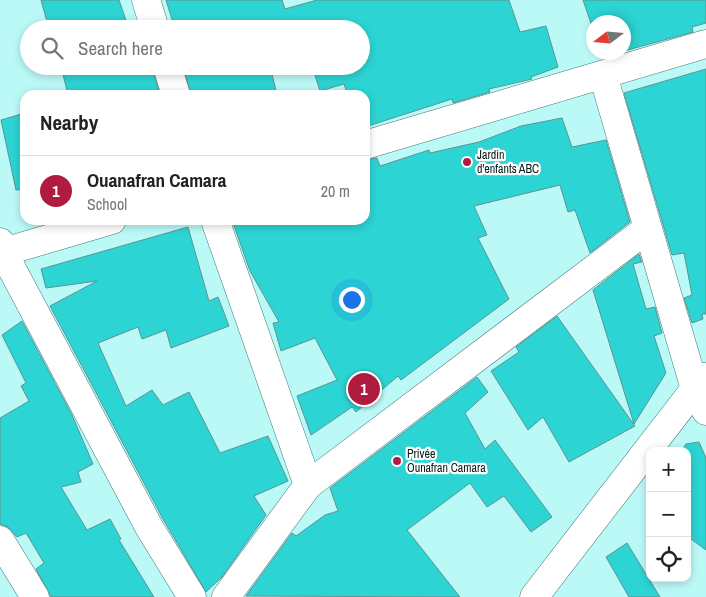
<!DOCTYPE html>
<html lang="en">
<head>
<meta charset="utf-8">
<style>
  :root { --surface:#fff; --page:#f2f2f2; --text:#222; --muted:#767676; --line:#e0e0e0; --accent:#b01c40 }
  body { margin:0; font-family:"Archivo Narrow",sans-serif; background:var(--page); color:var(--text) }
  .controls { position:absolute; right:15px; bottom:15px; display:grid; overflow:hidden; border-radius:10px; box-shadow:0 2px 8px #0003 }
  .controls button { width:45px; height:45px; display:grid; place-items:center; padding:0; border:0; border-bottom:1px solid var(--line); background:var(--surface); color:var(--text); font:25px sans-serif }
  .compass { position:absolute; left:586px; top:15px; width:45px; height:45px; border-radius:50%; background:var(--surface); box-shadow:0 2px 8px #0003; rotate:254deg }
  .you { position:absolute; left:351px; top:299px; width:18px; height:18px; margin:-12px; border:4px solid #fff; border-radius:50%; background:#1a73e8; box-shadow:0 0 0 8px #1a73e833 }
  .badge { display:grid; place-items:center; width:32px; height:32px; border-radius:50%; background:var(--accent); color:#fff; font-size:16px; font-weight:700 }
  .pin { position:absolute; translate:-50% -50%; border:2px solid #fff; box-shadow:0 1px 5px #0006 }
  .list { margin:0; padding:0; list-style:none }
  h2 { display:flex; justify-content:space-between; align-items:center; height:65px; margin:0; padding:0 20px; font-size:21px }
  h2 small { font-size:16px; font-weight:400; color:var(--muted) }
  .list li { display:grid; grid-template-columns:32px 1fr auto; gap:15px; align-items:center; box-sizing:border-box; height:70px; padding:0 20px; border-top:1px solid var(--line) }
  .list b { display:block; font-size:19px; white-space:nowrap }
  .list p { margin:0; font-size:16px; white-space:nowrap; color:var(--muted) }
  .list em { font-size:16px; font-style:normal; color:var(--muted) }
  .icon { flex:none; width:28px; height:28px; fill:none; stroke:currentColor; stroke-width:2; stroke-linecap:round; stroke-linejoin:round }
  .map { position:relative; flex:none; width:706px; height:597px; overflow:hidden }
  .search { position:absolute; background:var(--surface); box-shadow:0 2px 8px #0003; left:20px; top:20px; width:350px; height:55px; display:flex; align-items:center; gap:12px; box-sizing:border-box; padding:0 18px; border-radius:28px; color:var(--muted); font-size:19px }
  .panel { position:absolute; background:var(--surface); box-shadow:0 2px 8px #0003; left:20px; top:90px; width:350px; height:135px; border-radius:15px }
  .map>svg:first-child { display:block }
  .building { fill:#2cd4d3; stroke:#5a9594 }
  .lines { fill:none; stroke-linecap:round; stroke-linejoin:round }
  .minor-casing { stroke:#3e7878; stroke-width:29 }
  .minor { stroke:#fff; stroke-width:28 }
  .poi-dot { fill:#b01c40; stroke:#fff; stroke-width:2 }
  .labels { text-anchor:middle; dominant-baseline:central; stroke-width:4.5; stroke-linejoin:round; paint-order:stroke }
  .poi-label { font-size:12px; fill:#031a1a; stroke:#fff; text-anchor:start }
</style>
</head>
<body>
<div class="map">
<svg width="706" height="597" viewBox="0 0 706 597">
  <rect width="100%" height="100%" fill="#bbf9f7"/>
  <g class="building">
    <path d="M41,0H119L129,29H49Z"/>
    <path d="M166,0H282L285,9L317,0H509L520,32L546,26L558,67L531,77L532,79L489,89L490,92L453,103L452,99L365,127V95H348L344,84L320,91L312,66H361V29H175Z"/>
    <path d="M583,0H706V23L692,27L693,32L624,51V22H594V32Z"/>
    <path d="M61,66H152L160,95H68Z"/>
    <path d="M183,66H270L277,95H191Z"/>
    <path d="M706,69V314H702L703,319L692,323L684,298L692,295L684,253L672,255L624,93Z"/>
    <path d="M25,113V189L16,190L1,120Z"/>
    <path d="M562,118L572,147L606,140L630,222L590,253L575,210L568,212L560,185L474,206L487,235L478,238L509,299L401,380L398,376L356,412L352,407L311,435L297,396L337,380L315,338L281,351L273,323L279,322L250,271L232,220H365V160L377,158L380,166L429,150L430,153L479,142L521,126Z"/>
    <path d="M188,227L209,301L218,297L229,326L171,348L166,330L142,339L138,327L98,343L126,406L152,390L163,405L189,392L220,453L268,436L288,481L254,496L266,515L222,577L206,592L163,519L50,306L97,281L46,288L41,269Z"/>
    <path d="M639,254L642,262L633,264L646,309L655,307L662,333L654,336L666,373L634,424L593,290Z"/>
    <path d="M557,316L635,426L569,462L543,417L528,430L491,371L519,352L516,347Z"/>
    <path d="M22,321L72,415L93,464L78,472L81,482L61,487L87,530L110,519L121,539L119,540L154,597H51L36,569L44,563L26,533L17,537L8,527L0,524V418L29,401L21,386L26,383L2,335Z"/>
    <path d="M477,377L488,392L465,413L485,449L495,440L552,517L531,532L504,496L487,507L470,483L407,530L460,597L246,596L292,533L296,536L325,515L338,511L330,488Z"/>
    <path d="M699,442L706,458V550L687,536V451H681L686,444Z"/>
    <path d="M627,543L660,597H629L606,557Z"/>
  </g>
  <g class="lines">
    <g class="minor-casing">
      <g id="minor">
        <path d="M146,0L155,29"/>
        <path d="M167,66L176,95"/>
        <path d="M603,75L695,389L706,411"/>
        <path d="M365,145L706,44"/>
        <path d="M215,220L308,485"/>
        <path d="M0,242L3,252L149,527L192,597"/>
        <path d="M0,253L112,220"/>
        <path d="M0,540L35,597"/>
        <path d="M226,597L308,485L647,229"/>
        <path d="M534,597L704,377"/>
      </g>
    </g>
    <use href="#minor" class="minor"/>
  </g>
  <g class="poi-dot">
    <circle cx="467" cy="162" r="5"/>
    <circle cx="397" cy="461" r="5"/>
  </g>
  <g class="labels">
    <g class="poi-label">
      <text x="477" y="155">Jardin<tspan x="477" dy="14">d'enfants ABC</tspan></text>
      <text x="407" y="454">Privée<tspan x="407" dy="14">Ounafran Camara</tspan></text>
    </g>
  </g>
</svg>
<div class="controls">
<button>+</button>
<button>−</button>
<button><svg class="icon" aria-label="locate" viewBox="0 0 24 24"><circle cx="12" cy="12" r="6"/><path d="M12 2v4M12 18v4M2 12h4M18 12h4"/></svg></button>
</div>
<svg class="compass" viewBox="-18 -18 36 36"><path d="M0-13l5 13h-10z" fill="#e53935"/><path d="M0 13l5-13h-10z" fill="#767676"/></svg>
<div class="you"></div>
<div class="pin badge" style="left:364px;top:389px">1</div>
<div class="search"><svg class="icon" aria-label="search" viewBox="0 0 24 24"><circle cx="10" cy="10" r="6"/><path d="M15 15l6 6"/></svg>Search here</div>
<section class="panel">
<h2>Nearby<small></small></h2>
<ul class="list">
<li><span class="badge">1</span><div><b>Ouanafran Camara</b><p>School</p></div><em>20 m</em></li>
</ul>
</section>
</div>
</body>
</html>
